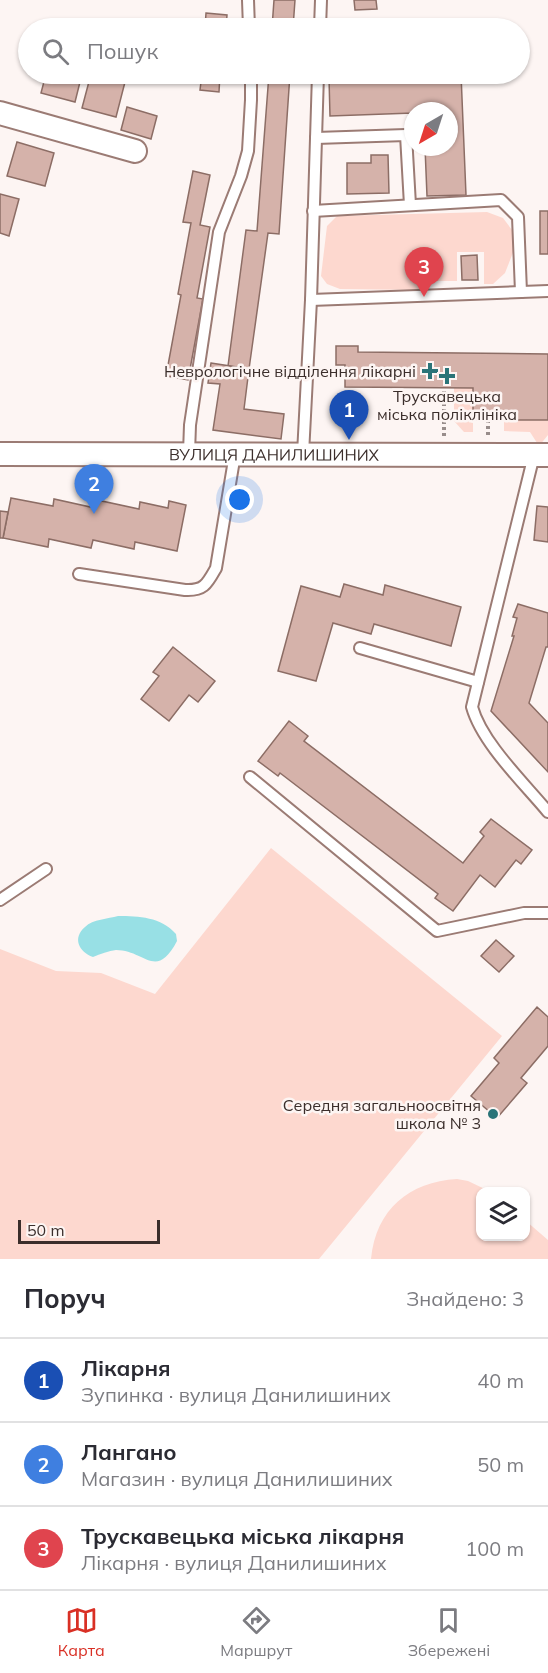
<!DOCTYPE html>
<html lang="uk">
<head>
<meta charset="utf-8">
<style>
  :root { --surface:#fff; --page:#f7f7f7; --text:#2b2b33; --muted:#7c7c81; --line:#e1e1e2; --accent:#d93025 }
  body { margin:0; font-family:Mulish,sans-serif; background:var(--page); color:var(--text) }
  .controls { position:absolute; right:18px; bottom:18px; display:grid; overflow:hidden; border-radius:12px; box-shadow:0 2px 4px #0004 }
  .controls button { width:54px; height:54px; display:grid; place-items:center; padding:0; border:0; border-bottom:2px solid var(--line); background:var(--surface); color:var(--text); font:30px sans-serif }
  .compass { position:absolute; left:404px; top:102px; width:54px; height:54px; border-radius:50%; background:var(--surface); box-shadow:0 2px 4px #0004; rotate:219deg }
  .scale { position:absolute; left:18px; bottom:15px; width:142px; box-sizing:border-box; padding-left:6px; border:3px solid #3b2e2b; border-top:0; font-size:16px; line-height:21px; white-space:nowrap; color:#3b2e2b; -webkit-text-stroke:4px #fdf5f3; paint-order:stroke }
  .you { position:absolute; left:240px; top:500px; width:21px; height:21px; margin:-15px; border:4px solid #fff; border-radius:50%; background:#1a73e8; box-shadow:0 0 0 9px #1a73e833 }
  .badge { display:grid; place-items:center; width:39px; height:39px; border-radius:50%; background:var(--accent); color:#fff; font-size:20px; font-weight:700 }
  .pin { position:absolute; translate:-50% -50px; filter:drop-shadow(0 2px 3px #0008) }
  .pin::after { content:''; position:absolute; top:32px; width:21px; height:18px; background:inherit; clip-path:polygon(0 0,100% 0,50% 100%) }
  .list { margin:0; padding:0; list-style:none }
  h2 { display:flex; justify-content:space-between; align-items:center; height:78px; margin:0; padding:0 24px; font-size:26px }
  h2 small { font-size:20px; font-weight:400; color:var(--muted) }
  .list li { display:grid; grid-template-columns:39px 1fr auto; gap:18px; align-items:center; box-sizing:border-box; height:84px; padding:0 24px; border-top:2px solid var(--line) }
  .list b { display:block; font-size:22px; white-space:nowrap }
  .list p { margin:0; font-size:20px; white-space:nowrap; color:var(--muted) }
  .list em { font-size:20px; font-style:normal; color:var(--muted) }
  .icon { flex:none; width:33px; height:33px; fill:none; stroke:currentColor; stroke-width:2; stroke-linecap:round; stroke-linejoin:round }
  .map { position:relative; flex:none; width:548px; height:1259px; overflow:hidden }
  .search { position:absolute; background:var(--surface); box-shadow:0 2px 4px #0004; left:18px; right:18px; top:18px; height:66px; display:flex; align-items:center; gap:15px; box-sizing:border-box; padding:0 21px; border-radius:33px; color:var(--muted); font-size:22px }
  .sheet { height:330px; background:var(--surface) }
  nav { display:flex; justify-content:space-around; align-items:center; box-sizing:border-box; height:84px; border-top:2px solid var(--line); background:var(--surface); font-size:16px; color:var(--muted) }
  nav a { display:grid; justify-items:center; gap:3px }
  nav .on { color:var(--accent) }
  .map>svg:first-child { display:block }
  .green { fill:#fdd8cf }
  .water { fill:#98e0e5 }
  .building { fill:#d5b2aa; stroke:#8c6d65; stroke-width:1.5 }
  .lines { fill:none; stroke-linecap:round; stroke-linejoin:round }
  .service-casing { stroke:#9b7b74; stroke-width:14 }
  .minor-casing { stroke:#9b7b74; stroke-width:26 }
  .path { stroke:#988d8b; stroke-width:4; stroke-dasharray:3 3; stroke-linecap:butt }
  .service { stroke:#fff; stroke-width:10 }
  .minor { stroke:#fff; stroke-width:22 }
  .poi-dot { fill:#2a7478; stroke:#fdf5f3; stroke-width:2 }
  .labels { text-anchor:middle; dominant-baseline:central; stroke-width:5; stroke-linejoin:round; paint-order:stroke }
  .poi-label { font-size:16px; fill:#3b2e2b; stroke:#fdf5f3; text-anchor:end }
  .street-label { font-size:16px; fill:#3b2e2b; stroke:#fdf5f3 }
</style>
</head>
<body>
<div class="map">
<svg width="548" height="1259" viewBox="0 0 548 1259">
  <rect width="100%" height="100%" fill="#fdf5f3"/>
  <g class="green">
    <path d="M487,212L503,218L512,230L514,250L505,273L493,284H484V252H457V281H428L420,290L340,289L327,284L321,276L327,226L337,216Z"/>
    <path d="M454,388H473V432H464L454,421Z"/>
    <path d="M504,420H548V435L539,446L530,432L504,431Z"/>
    <path d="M271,848L502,1036L319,1259H0V949L56,971L101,973L155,994Z"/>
    <path d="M457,1179L468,1181L489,1191L480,1192V1236H526V1221L548,1240V1259H371C376,1209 409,1182 457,1179Z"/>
  </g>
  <path class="water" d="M118,916C139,916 161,917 176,934L177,941C156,981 145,950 116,950C109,951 100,954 93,957C79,952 72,938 85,927C93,919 108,919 118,916Z"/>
  <g class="building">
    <path d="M274,0H295L293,28H272Z"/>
    <path d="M354,0H376L377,9L355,10Z"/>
    <path d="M206,13L227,15L226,28H205Z"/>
    <path d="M46,74H82L75,102L41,93Z"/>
    <path d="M91,74L125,82L116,117L82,108Z"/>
    <path d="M202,74H220L219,92L200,90Z"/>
    <path d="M269,74H290L279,234L268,233L249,369L228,366L246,230L257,231Z"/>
    <path d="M418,74H461L466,195L427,196L425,147H449V111H413V113L330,116L329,78L418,75Z"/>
    <path d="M127,107L157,116L151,139L121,130Z"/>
    <path d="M17,142L54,153L45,186L7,176Z"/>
    <path d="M371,155H388L389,193L347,194V163H371Z"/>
    <path d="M193,171L210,175L200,225L210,227L197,298L203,299L188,380L166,376L181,295L178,294L191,223L183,222Z"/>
    <path d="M0,194L19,199L9,236L0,233Z"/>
    <rect x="540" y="211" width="8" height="43"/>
    <path d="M477,255L478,280H462L461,256Z"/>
    <path d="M336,346H358V352L548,354V420H473V388L345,387V365H336Z"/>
    <path d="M211,363L249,369L244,409L284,414L281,439L213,430L220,384L208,383Z"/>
    <path d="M11,498L53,506L54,499L95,508L97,500L139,509L140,502L168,508L169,501L186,505L177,551L135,542L134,549L93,540L91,548L49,539L48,547L3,538Z"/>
    <path d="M537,506L548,507V542L534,540Z"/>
    <path d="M0,511L8,512L3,538H0Z"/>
    <path d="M344,584L383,595L385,585L461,607L451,646L374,624L371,634L333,623L316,681L278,671L301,586L340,597Z"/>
    <path d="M518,604L548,613V647H546L529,703L548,723V772L491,711L514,636H512L517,618L513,617Z"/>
    <path d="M173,647L215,681L198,702L189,695L169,721L141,699L159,676L153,672Z"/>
    <path d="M289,721L308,736L304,741L463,863L484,836L480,832L491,819L532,850L521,864L516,860L495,887L480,875L453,911L435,898L438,894L280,773L278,776L258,761Z"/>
    <path d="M496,940L514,956L499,972L481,956Z"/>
    <path d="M537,1007L548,1017V1046L521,1078L527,1083L497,1118L471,1096L499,1063L494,1058Z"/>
  </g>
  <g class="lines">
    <g class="service-casing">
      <g id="service">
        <path d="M248,0L249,28"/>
        <path d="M320,28L321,0"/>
        <path d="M316,138L406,135L410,205"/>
        <path d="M313,211L501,200L518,217L521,292"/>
        <path d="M311,300L548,291"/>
        <path d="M189,453L190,425L219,232L241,176L248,151L251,100V74"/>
        <path d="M303,454L311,300L318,74"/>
        <path d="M534,455L472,707C482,743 524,783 548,812"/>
        <path d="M79,574L185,590C204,591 207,584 216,568L235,454"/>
        <path d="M360,648L478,682"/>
        <path d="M250,777L437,931L524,913H548"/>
        <path d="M0,900L46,869"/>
      </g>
    </g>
    <g class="minor-casing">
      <g id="minor">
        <path d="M0,113L135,151"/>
        <path id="s1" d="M0,454L548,455"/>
      </g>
    </g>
    <g class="path">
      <path d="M488,420V437"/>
      <path d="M444,436V388"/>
    </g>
    <use href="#service" class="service"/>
    <use href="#minor" class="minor"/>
  </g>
  <g class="poi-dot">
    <path d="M427 362h6v6h6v6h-6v6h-6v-6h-6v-6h6z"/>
    <path d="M444 367h6v6h6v6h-6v6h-6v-6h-6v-6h6z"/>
    <circle cx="493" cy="1114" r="6"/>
  </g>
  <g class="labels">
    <g class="poi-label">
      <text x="416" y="371">Неврологічне відділення лікарні</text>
      <text x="447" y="396" text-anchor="middle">Трускавецька<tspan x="447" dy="18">міська поліклініка</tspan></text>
      <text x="481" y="1105">Середня загальноосвітня<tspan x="481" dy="18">школа № 3</tspan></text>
    </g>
    <g class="street-label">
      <text stroke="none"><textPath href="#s1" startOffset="274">ВУЛИЦЯ ДАНИЛИШИНИХ</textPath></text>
    </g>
  </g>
</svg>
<div class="controls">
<button><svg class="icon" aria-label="layers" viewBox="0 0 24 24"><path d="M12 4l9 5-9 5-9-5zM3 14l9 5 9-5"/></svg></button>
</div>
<svg class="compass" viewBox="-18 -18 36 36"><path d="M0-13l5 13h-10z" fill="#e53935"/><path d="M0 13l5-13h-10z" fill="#7c7c81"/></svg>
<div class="scale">50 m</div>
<div class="you"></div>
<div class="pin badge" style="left:349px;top:440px;background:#1a4fb4">1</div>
<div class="pin badge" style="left:94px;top:514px;background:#3f7fe0">2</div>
<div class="pin badge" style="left:424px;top:297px;background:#e0444e">3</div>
<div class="search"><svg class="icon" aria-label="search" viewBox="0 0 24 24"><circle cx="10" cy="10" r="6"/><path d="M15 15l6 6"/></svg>Пошук</div>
</div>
<section class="sheet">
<h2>Поруч<small>Знайдено: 3</small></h2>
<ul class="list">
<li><span class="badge" style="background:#1a4fb4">1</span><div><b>Лікарня</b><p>Зупинка · вулиця Данилишиних</p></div><em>40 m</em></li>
<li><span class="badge" style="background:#3f7fe0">2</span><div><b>Лангано</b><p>Магазин · вулиця Данилишиних</p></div><em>50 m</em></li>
<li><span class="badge" style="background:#e0444e">3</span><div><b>Трускавецька міська лікарня</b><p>Лікарня · вулиця Данилишиних</p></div><em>100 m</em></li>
</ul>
</section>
<nav>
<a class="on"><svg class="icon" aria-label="map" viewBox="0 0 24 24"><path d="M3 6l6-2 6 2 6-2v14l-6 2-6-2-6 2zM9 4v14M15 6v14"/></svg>Карта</a>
<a><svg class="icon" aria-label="directions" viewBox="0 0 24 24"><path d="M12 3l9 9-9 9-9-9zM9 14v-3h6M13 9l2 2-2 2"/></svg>Маршрут</a>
<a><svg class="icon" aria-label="saved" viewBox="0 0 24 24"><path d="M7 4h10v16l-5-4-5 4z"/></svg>Збережені</a>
</nav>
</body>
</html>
